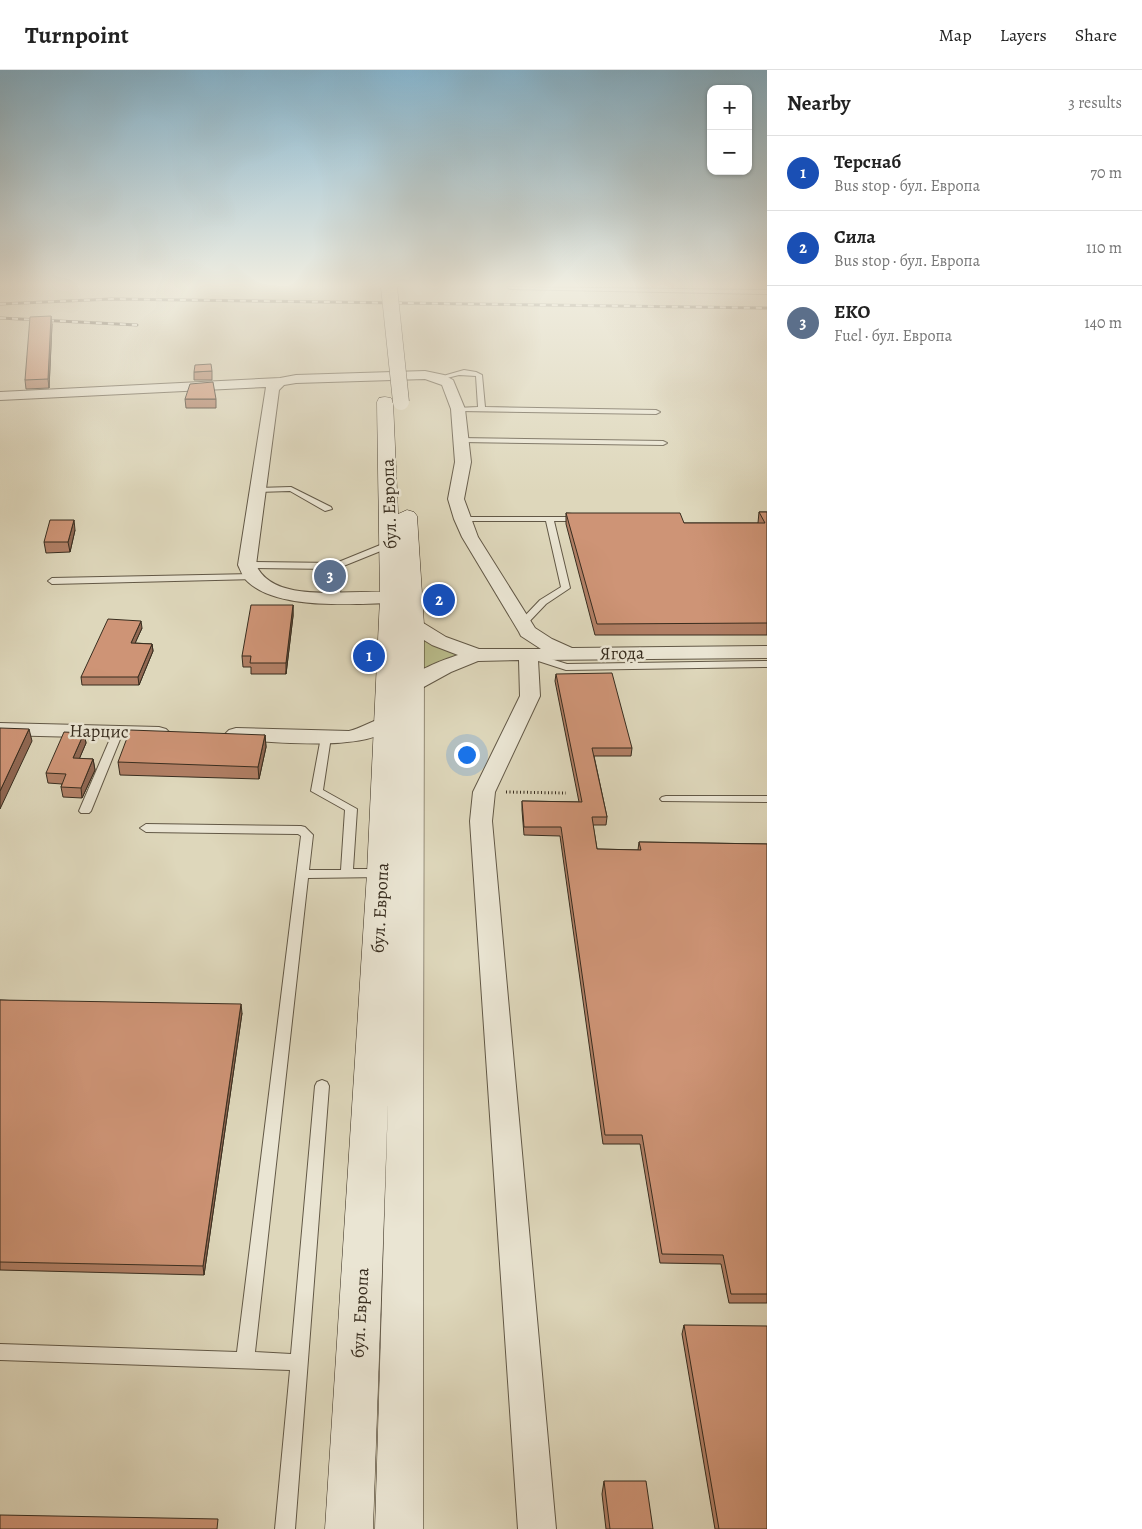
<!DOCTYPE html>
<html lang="en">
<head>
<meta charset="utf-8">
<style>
  :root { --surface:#fff; --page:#f2f2f2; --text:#222; --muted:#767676; --line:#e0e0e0; --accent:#8f2418 }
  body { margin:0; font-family:Alegreya,serif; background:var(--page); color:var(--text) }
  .controls { position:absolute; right:15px; top:15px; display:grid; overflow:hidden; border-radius:10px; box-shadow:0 1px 4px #0004 }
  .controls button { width:45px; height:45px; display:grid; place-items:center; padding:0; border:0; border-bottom:1px solid var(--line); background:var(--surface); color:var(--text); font:25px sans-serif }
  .you { position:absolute; left:466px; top:684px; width:18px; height:18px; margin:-12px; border:4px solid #fff; border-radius:50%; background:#1a73e8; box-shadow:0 0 0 8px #1a73e833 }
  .badge { display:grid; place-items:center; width:32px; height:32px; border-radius:50%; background:var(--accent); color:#fff; font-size:16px; font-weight:700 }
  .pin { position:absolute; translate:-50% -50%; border:2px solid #fff; box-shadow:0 1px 5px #0006 }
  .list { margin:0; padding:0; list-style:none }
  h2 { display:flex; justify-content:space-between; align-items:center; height:65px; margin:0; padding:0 20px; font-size:21px }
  h2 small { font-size:16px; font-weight:400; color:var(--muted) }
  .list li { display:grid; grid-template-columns:32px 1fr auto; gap:15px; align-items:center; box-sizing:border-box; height:75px; padding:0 20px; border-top:1px solid var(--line) }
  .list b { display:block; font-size:19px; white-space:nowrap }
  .list p { margin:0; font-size:16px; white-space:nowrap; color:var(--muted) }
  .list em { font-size:16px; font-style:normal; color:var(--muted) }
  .map { position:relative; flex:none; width:767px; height:1459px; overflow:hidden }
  header { display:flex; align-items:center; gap:30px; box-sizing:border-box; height:70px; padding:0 25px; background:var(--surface); border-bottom:1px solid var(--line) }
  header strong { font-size:24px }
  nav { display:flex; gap:28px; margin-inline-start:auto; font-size:18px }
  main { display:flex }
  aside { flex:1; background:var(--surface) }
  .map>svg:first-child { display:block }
  .green { fill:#b9bc8b; stroke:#787455 }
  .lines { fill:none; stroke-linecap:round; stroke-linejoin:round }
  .lane-casing { stroke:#625846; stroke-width:2 }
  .street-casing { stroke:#625846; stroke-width:2 }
  .secondary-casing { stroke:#382d1f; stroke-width:1 }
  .path { stroke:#382d1f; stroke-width:3; stroke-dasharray:1 2.5; stroke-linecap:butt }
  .lane { fill:#eae5d3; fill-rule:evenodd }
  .street { fill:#eae5d3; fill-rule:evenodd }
  .secondary { fill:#eae5d3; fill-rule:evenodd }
  .rail-casing { stroke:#382d1f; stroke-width:3 }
  .rail { stroke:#eae5d3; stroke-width:2; stroke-dasharray:6; stroke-linecap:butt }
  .secondary-bridge-casing { stroke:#382d1f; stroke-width:17; stroke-linecap:butt }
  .secondary-bridge { stroke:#eae5d3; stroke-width:16 }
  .wall { fill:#b17f65; stroke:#382d1f }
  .shaded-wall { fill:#906853; stroke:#382d1f }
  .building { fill:#ce9476; stroke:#382d1f }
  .labels { text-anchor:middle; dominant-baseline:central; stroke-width:5; stroke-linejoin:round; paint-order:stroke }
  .street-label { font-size:18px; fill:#382d1f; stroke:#eae5d3 }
</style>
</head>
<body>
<header>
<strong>Turnpoint</strong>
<nav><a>Map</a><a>Layers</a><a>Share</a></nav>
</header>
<main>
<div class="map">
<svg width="767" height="1459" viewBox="0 0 767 1459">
  <rect width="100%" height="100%" fill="#ded7bb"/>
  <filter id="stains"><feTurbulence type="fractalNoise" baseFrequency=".004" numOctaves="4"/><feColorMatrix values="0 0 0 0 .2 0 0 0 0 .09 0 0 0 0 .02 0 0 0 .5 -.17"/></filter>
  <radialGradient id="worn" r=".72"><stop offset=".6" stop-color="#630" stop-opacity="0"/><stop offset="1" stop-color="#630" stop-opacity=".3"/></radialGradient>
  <path class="green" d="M413,555L477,585L413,615Z"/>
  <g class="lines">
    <g class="lane-casing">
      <g id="lane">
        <path d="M507,217L767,220V224L510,219Z"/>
        <path d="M464,300L476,302L482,305L485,337L656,340L660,342L656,344L458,341L456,340V338L478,337L476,306L459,305L439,310L436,308Z"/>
        <path d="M458,368L663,371L667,373L663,375L461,372H458Z"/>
        <path d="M291,417L331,437L332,439L325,441L290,421L257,422L253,420L257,418Z"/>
        <path d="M459,447H583V451H554L570,518L546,534L526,555H520V551L540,530L561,517L546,451H459Z"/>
        <path d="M390,471L393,472V476L341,497L340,527L335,530L330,527L332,499L247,498L243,495L247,492L336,493Z"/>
        <path d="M253,504L257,507L256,509L52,514L48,511L52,508Z"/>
        <path d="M532,583L567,594L767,591V597L566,600L529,588L527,586Z"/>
        <path d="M118,659L123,662L91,741L89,743H81L79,741L113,662Z"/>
        <path d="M326,664L331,667L323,720L357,739L353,799H382L388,803L382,807L308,808L255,1282L291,1284L315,1016L317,1012L322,1010L327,1012L329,1016L295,1459H275L290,1300L0,1290V1274L237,1282L301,766L298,764L146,762L140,758L146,754L301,756L305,757L313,765L309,800H341L345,740L311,721L321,667Z"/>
        <path d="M666,726H767V732L662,731L660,729L662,727Z"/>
      </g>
    </g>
    <g class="street-casing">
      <g id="street">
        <path d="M425,301L444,305L453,310L465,339L471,392L464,429L478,467L535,558L552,569L572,578L767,576V588L538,590L540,626L495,722L492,751L556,1459H518L470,751L473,722L520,626L519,590L478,591L451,602L420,619L413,621L406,619L403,615C412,601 443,590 458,585L432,575L406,559L404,555L406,551L413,549L420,551L446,567L479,579H541L521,566L519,562L462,467L454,449L448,429L455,392L451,339L442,315L425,309L296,313L284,315L279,320L256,495C276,539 361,515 397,524L400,528L397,532L391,533C352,534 278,540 248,512C243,508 241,501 238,495L266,317L0,330V322L280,308L296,305Z"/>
        <path d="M386,647L393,649L396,653C375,684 272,671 236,670L229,668L225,664L229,660L236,658L349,661C362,658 373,650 386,647Z"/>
        <path d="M0,653L159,657L166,659L170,663L166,667L159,669L0,665Z"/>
      </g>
    </g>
    <g class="secondary-casing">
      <path id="secondary" d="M385,327L391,328L393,332L398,444L407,440L414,442L417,446L424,555L423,1459H375L388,1031L373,1459H325L367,803L380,528L377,332L379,328Z"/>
    </g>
    <path class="path" d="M506,722L566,723"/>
    <use href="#lane" class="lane"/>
    <use href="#street" class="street"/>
    <use href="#secondary" class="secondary"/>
    <g class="rail-casing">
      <g id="rail">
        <path d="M0,234L112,229L767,238"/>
        <path d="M0,248L137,255"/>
      </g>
    </g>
    <use href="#rail" class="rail"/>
    <g class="secondary-bridge-casing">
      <path id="secondary-bridge" d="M389,217L401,332"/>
    </g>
    <use href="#secondary-bridge" class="secondary-bridge"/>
  </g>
  <g class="wall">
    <path d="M52,254L49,318L26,319L25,310Z"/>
    <path d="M212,301V310H194V302Z"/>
    <path d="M185,329H216V338H186Z"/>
    <path d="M759,442H767V565H595L566,454V443L684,453H758Z"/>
    <path d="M75,460L70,482L46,483L44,472Z"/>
    <path d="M293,535V546L286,604H251V597H243L242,586Z"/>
    <path d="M142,558L135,573L152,574L153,581L139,615H82L81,607Z"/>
    <path d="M556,604L632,678L631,686H594L607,747L606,755H593L597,779L638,780L639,772L767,774V1233H729L721,1194L660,1193L640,1074H603L560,766L524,765L522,740V731L579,732L555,611Z"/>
    <path d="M84,663L86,673L79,689H93L95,700L82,728L63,727L61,717L62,714L48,713L46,703Z"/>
    <path d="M265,665L266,677L259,709L120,705L118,692Z"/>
    <path d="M0,930L242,943L204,1205L0,1200Z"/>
    <path d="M684,1255L767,1459H715L682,1264Z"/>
    <path d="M604,1411L653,1459H606L602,1424Z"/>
  </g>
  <g class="shaded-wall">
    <path d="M51,246L52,254L49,318L48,309Z"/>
    <path d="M74,450L75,460L70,482L68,472Z"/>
    <path d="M293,535V546L286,604V593Z"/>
    <path d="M141,551L142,558L132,580L131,573Z"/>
    <path d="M152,574L153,581L139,615L138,607Z"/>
    <path d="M29,659L32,671L0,739V721Z"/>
    <path d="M84,663L86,673L75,699L73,688Z"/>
    <path d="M265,665L266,677L259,709L258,697Z"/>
    <path d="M93,689L95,700L82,728L81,718Z"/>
    <path d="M241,934L242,943L204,1205L203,1196Z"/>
  </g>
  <g class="building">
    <path d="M51,246L48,309L25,310L30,247Z"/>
    <path d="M211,294L212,301L194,302L195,295Z"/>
    <path d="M213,312L216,329H185L190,314Z"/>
    <path d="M759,442H767V553L597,554L566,443H680L684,453H765Z"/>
    <path d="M50,450H74L68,472H44Z"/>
    <path d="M251,535H293L286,593H250L251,586H242Z"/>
    <path d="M108,549L141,551L131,573L152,574L138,607H81Z"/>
    <path d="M612,603L632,678H592L607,747H592L597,779L641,780L639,772L767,774V1224H731L723,1185L662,1184L642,1065H605L561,757H524L522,731L582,732L556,604Z"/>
    <path d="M0,658L29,659L0,721Z"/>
    <path d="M130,660L265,665L258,697L118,692Z"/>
    <path d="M64,662L84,663L73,688L93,689L81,718L61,717L66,704L46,703Z"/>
    <path d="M0,930L241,934L203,1196L0,1192Z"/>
    <path d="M684,1255L767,1256V1459H719Z"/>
    <path d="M604,1411H646L653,1459H610Z"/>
    <path d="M0,1445L218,1449L217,1459H0Z"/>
  </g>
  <linearGradient id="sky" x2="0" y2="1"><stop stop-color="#86b6d0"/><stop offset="0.51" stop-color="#f0ede0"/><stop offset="1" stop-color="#f0ede0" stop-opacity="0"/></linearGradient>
  <rect width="767" height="422" fill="url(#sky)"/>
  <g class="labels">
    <g class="street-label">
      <text transform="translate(389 434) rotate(-92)">бул. Европа</text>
      <text transform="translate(622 583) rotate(-1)">Ягода</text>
      <text transform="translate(99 661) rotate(1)">Нарцис</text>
      <text transform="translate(380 838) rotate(-87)">бул. Европа</text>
      <text transform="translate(360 1243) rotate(-87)">бул. Европа</text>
    </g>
  </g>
  <rect width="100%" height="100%" filter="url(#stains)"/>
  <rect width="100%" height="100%" fill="url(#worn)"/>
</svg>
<div class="controls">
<button>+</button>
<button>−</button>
</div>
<div class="you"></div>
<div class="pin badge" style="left:369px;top:586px;background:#1a4fb4">1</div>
<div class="pin badge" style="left:439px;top:530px;background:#1a4fb4">2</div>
<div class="pin badge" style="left:330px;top:506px;background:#5c6f8a">3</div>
</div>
<aside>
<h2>Nearby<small>3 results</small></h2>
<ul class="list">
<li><span class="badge" style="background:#1a4fb4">1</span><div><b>Терснаб</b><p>Bus stop · бул. Европа</p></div><em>70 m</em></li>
<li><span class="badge" style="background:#1a4fb4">2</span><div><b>Сила</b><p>Bus stop · бул. Европа</p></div><em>110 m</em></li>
<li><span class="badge" style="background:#5c6f8a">3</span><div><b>EKO</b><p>Fuel · бул. Европа</p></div><em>140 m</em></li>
</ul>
</aside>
</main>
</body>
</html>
